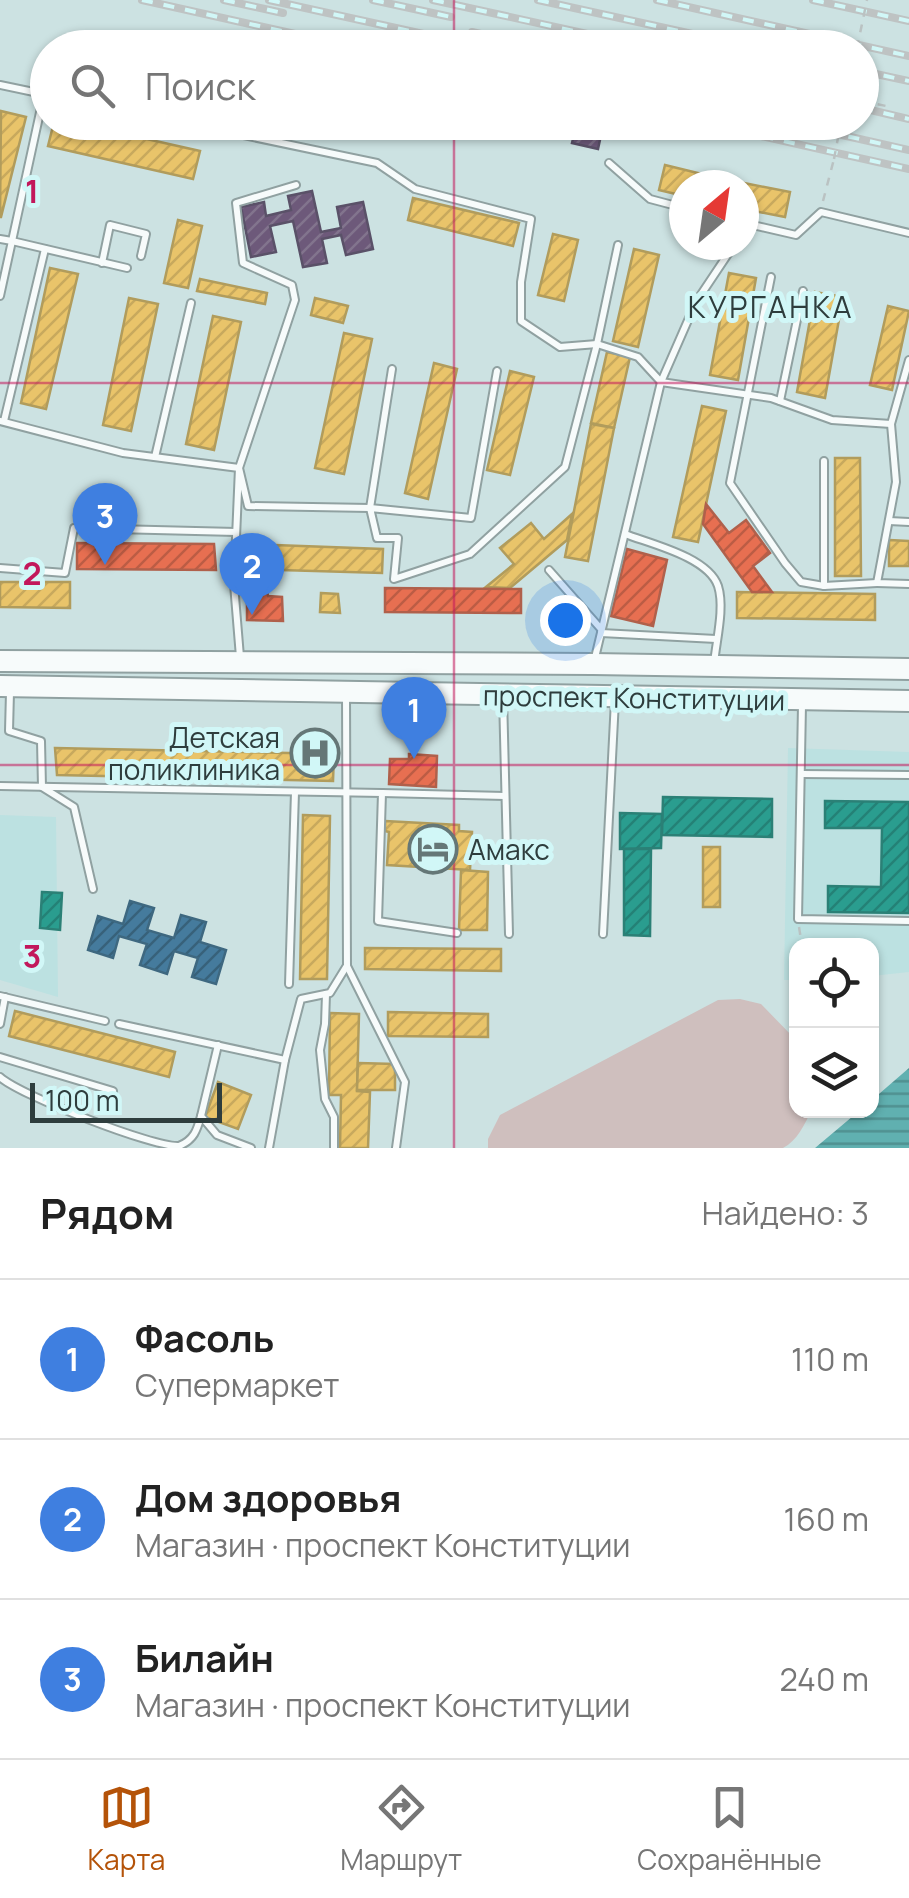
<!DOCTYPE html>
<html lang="ru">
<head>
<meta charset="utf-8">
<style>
  :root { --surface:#fff; --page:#f6f6f6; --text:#222; --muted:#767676; --line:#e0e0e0; --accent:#b45309 }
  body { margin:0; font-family:Manrope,sans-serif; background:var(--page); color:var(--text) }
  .controls { position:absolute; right:30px; bottom:30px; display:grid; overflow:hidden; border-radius:20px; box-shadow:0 2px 8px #0004 }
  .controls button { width:90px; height:90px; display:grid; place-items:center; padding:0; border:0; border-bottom:2px solid var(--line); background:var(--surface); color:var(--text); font:50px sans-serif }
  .compass { position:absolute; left:669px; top:170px; width:90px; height:90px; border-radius:50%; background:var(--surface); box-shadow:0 2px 8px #0004; rotate:29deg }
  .scale { position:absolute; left:30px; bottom:25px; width:192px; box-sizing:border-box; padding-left:10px; border:5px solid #2e3d3d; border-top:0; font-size:28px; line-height:35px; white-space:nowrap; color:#2e3d3d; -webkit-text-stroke:8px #d1f7f7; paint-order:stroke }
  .you { position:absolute; left:565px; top:620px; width:35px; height:35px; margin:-25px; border:8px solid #fff; border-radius:50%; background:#1a73e8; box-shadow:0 0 0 15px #1a73e833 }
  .badge { display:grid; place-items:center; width:65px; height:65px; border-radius:50%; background:var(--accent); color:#fff; font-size:32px; font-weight:700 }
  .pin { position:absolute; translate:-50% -82px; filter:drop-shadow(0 2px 5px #0008) }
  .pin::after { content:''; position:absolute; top:52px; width:35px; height:30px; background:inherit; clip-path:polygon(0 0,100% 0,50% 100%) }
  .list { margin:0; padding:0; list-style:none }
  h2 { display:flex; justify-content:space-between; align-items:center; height:130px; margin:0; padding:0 40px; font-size:42px }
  h2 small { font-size:32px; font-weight:400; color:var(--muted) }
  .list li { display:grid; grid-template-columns:65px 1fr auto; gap:30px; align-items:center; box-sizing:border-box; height:160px; padding:0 40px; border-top:2px solid var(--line) }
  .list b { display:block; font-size:38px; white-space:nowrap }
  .list p { margin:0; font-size:32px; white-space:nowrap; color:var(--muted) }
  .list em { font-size:32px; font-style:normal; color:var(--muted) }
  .icon { flex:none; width:55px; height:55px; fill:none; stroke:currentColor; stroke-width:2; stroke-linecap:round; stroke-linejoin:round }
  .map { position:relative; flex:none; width:909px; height:1148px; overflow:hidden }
  .search { position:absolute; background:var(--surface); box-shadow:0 2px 8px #0004; left:30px; right:30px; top:30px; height:110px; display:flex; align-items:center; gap:25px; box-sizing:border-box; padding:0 35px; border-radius:55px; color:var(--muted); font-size:38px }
  .sheet { height:610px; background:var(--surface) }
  nav { display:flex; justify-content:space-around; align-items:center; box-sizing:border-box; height:140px; border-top:2px solid var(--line); background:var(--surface); font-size:28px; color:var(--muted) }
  nav a { display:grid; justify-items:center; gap:5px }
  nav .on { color:var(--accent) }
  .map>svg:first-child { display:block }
  .built { fill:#bce1e1 }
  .pitch { fill:#cfbfbe }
  .water { fill:url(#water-rules) }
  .homes { fill:url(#homes-hatch); stroke:#b19c5c; stroke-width:2.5 }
  .shops { fill:url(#shops-hatch); stroke:#b0604b; stroke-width:2.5 }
  .offices { fill:url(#offices-hatch); stroke:#5a5168; stroke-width:2.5 }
  .schools { fill:url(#schools-hatch); stroke:#2b8076; stroke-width:2.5 }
  .public { fill:url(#public-hatch); stroke:#3e6880; stroke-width:2.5 }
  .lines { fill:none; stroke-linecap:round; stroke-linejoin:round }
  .lane-casing { stroke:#90a1a1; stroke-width:10 }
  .secondary-casing { stroke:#90a1a1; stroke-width:24 }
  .path { stroke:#bac2c2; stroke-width:2.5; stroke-dasharray:8 8; stroke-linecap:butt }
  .lane { stroke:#f7fbfb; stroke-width:6 }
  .secondary { stroke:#f7fbfb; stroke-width:20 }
  .rail-casing { stroke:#bec3c3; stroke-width:8 }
  .rail { stroke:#d1f7f7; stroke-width:4; stroke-dasharray:11; stroke-linecap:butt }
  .path-bridge { stroke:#bac2c2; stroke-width:2.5; stroke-dasharray:8 8; stroke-linecap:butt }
  .grid { fill:none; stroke:#c2185b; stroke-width:2.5; stroke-opacity:0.55 }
  .labels { text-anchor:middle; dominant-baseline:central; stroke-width:10; stroke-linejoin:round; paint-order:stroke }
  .street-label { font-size:28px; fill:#2e3d3d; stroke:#d1f7f7 }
  .poi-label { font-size:28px; fill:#2e3d3d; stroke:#d1f7f7; text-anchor:end }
  .neighbourhood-label { font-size:30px; letter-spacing:2.5px; fill:#2e3d3d; stroke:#d1f7f7 }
  .grid-label { font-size:32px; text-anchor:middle; font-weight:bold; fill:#c2185b; stroke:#d1f7f7; stroke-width:10; stroke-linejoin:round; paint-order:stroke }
</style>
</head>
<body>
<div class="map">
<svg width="909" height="1148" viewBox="0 0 909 1148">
  <defs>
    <pattern id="water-rules" width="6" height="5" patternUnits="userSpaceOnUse" patternTransform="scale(2.5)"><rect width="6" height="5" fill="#60b0b0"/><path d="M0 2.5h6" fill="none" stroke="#509090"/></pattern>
    <pattern id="homes-hatch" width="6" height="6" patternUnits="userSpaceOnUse" patternTransform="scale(2.5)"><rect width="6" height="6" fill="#e9c46a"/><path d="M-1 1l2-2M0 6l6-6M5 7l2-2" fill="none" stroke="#c8a95d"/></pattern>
    <pattern id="shops-hatch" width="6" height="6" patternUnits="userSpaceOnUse" patternTransform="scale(2.5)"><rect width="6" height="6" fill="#e76f51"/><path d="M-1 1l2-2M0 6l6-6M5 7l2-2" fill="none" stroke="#bc5c44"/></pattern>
    <pattern id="offices-hatch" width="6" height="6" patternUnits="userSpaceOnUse" patternTransform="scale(2.5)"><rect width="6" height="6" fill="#6d597a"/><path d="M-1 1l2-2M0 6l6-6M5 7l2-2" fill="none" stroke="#82748d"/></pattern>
    <pattern id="schools-hatch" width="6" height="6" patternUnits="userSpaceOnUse" patternTransform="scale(2.5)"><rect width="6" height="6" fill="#2a9d8f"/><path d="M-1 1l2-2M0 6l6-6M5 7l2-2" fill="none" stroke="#248176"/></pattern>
    <pattern id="public-hatch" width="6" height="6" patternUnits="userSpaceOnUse" patternTransform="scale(2.5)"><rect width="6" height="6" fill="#457b9d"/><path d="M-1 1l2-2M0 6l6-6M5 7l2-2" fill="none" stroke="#37617a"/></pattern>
  </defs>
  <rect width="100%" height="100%" fill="#cce2e2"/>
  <g class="built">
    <path d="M788,748L909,752V972L872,976V946H796V980H784Z"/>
    <path d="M0,815L56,817L58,997L0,980Z"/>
  </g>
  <path class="pitch" d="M740,999L761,1004L796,1040V1110L811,1111C805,1124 797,1141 783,1148H488V1139L500,1115L718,1000Z"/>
  <path class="water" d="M909,1068V1148H815L859,1111L872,1110V1100Z"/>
  <g class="homes">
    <path d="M1,111L26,117L1,217H0Z"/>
    <path d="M54,122H71L200,151L193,179L48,146Z"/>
    <path d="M665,165L714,177L713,185H684V196L659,190Z"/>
    <path d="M744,183L790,192L785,217L744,209Z"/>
    <path d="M413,198L519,223L513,246L408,220Z"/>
    <path d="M178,220L202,226L188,288L164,283Z"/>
    <path d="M553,234L578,240L564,301L538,295Z"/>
    <path d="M634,249L659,255L638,347L613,341Z"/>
    <path d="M50,268L78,274L46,409L21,403Z"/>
    <path d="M729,273L756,278L738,380L710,375Z"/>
    <path d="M200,279L267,293L265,304L197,291Z"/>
    <path d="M815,292L843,297L825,398L797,392Z"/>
    <path d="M129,298L158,304L131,431L103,425Z"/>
    <path d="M315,298L348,306L343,323L311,315Z"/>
    <path d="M888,306L909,311L892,390L870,385Z"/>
    <path d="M213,316L241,322L214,450L186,444Z"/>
    <path d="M344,333L372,339L344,474L315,468Z"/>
    <path d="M607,352L630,357L614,428L591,423Z"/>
    <path d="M434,363L457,369L428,499L405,493Z"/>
    <path d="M510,371L534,377L510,475L487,470Z"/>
    <path d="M702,406L726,411L698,542L673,537Z"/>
    <path d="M591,424L614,428L588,561L565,557Z"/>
    <path d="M835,458H860L861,576H835Z"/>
    <path d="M572,514L567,540L510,588L486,587L514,564L500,548L531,523L544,539Z"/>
    <path d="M889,540L909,541V566H889Z"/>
    <path d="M248,544L383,549L382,573L247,569Z"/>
    <path d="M0,582H70V608L0,607Z"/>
    <path d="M737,592L875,594V620L737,618Z"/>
    <path d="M321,593L338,594L340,613L320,612Z"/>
    <path d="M55,748L334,754L333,781L57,775Z"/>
    <path d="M303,815L330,816L327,979H300Z"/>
    <path d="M385,821L459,825V831L472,832L470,870L387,865L389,832L385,831Z"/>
    <rect x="703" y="847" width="17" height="60"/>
    <path d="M461,870L488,872L487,930H459Z"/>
    <path d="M365,948L501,949V971L365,969Z"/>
    <path d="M15,1011L175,1052L169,1077L9,1036Z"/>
    <path d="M388,1012L488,1014V1037L388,1036Z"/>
    <path d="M330,1013L359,1014L357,1091L370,1092L368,1148H340L341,1095H329Z"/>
    <path d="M358,1063L395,1064V1090H357Z"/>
    <path d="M218,1082L251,1095L238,1129L205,1117Z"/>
  </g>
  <g class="shops">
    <path d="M706,504L729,533L746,520L770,553L753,566L772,592H752L703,524Z"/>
    <path d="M77,543L214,544L216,570L77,569Z"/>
    <path d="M627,549L667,560L653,626L611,616Z"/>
    <path d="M385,588L521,589V613L385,612Z"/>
    <path d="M247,590L267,591L268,596L282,597L283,621L247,620Z"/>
    <path d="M409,754L437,756L436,787L389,784L390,759H409Z"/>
  </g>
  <g class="offices">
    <path d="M577,122L603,126L598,149L572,143Z"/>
    <path d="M312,191L321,232L341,228L337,207L363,202L373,249L346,255L341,235L322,239L327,263L303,267L293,221L270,226L276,252L251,257L241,207L264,202L266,216L291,210L288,196Z"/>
  </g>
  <g class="schools">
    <path d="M663,797L772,799V837L662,835Z"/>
    <path d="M825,801L909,802V913L828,912V886L881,887L882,828H825Z"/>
    <path d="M620,813L662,814L661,848L620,849Z"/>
    <path d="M624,849H651L650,936L624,935Z"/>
    <path d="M42,892L62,893L60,930L40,928Z"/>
  </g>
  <path class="public" d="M130,901L154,908L147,930L174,938L181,915L206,922L200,942L226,950L216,984L192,977L198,958L174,951L167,974L140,965L147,944L119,936L113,958L88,950L98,916L123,924Z"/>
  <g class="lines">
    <g class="lane-casing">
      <g id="lane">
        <path d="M0,85L48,95"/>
        <path d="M44,94L12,241L127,268"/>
        <path d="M181,122L377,163L415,189L531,219L521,282V321L560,347L597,344L638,357L661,382L771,398L832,420L891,424"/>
        <path d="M609,163L650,199L684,208"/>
        <path d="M296,185L236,203L243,263L292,285L295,300L239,468L248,506L370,508L392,369"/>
        <path d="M744,223L796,235L821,212L909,233"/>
        <path d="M0,239L12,241L0,296"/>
        <path d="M102,263L110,225L146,234L141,256"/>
        <path d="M771,277L730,483L785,563L801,582L824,586"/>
        <path d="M909,360L891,424L896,482L877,583L909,584"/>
        <path d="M497,371L471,518L370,508L377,538H398L394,579L470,554L565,467L597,344L618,245"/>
        <path d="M780,401L803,291"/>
        <path d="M0,421L123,453L239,468L234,584L240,657"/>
        <path d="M4,421L45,249"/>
        <path d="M155,457L191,303"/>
        <path d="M824,461V586L877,583"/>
        <path d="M889,521L909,522"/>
        <path d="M625,534C651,544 708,557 718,586C725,608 716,641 714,664"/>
        <path d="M0,568L65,573L74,528L236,532"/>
        <path d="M549,570L601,629"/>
        <path d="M601,633L716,639"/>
        <path d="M594,662L661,382L696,302L734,245"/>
        <path d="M10,692L9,731L41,741L42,787L74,807L93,889"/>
        <path d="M346,694L347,966L405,1082L396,1148"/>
        <path d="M503,696L509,934"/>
        <path d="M802,705L798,919L909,921"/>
        <path d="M802,774L909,775"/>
        <path d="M0,786L382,793L378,921L457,933"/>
        <path d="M382,793L505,796"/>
        <path d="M603,934L615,700"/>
        <path d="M289,984L295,792"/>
        <path d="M326,994L325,1024L320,1050L325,1099L334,1117V1148"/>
        <path d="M0,996L105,1021"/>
        <path d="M0,1024L5,997"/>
        <path d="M119,1024L285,1060L301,999L330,993L346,967"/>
        <path d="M218,1045L201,1116L217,1135L251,1148"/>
        <path d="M0,1057L113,1091"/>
        <path d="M0,1077C21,1096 155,1148 179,1146C194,1140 197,1130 201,1116"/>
        <path d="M269,1148L285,1060"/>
      </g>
    </g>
    <g class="secondary-casing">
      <g id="secondary">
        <path d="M0,661L593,664L909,669"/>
        <path d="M0,686L909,701"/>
      </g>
    </g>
    <g class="path">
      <path d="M862,101L886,106"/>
      <path d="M823,201L834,159"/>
      <path d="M799,927L802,946"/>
    </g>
    <use href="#lane" class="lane"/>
    <use href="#secondary" class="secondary"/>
    <g class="rail-casing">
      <g id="rail">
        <path d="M142,0L358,48"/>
        <path d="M224,0L283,13"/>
        <path d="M269,0L487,48"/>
        <path d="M373,0L451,17"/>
        <path d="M433,0L651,48"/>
        <path d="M538,0L756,48"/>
        <path d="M657,0L909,56"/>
        <path d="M813,0L909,21"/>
        <path d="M472,32L542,48"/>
        <path d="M862,71L909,81"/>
        <path d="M862,108L909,119"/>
        <path d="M698,122L909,169"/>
        <path d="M784,122L909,150"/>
      </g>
    </g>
    <use href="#rail" class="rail"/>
    <g class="path-bridge">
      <path d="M857,48L867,0"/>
      <path d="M834,159L841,122"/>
    </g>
  </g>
  <path class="grid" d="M454,0V48M454,122V1148M0,383H909M0,765H909"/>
  <defs>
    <g id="hospital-ring" transform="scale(2.5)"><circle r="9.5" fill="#d1f7f7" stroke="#657777" stroke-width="1.5"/><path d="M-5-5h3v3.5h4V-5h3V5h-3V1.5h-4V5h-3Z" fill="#657777"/></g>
    <g id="hotel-ring" transform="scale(2.5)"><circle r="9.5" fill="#d1f7f7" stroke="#657777" stroke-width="1.5"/><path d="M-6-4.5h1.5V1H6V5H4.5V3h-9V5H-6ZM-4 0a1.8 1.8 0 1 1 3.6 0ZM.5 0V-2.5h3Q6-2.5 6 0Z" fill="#657777"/></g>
  </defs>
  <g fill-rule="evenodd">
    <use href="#hospital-ring" x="315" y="753"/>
    <use href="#hotel-ring" x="433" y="849"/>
  </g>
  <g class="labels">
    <g class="street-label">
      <text transform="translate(634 697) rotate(1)">проспект Конституции</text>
    </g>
    <g class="poi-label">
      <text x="280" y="737">Детская<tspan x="280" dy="32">поликлиника</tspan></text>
      <text x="468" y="849" text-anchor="start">Амакс</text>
    </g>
    <g class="neighbourhood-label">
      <text x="771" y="306">КУРГАНКА</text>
    </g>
  </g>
  <g class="grid-label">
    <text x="32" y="203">1</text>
    <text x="32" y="585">2</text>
    <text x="32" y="968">3</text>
  </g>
</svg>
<div class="controls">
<button><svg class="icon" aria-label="locate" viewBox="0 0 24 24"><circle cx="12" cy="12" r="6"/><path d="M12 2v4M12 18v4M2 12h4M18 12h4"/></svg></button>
<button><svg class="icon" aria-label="layers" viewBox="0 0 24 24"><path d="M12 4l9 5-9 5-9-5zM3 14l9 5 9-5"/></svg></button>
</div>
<svg class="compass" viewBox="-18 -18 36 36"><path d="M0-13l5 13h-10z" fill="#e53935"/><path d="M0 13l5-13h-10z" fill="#767676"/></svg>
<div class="scale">100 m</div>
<div class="you"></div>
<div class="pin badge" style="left:414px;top:759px;background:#3f7fe0">1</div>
<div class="pin badge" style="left:252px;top:615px;background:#3f7fe0">2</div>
<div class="pin badge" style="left:105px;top:565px;background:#3f7fe0">3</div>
<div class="search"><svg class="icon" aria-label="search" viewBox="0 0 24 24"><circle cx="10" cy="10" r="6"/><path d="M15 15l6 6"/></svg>Поиск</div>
</div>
<section class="sheet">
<h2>Рядом<small>Найдено: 3</small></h2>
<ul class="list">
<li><span class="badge" style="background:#3f7fe0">1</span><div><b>Фасоль</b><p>Супермаркет</p></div><em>110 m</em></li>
<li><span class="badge" style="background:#3f7fe0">2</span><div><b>Дом здоровья</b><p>Магазин · проспект Конституции</p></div><em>160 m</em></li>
<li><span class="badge" style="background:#3f7fe0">3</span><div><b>Билайн</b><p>Магазин · проспект Конституции</p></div><em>240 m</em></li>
</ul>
</section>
<nav>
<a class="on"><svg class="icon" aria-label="map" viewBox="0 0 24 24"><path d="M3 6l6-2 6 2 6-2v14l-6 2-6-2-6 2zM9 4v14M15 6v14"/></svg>Карта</a>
<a><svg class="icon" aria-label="directions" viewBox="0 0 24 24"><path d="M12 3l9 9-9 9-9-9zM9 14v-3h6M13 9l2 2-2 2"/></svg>Маршрут</a>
<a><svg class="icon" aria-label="saved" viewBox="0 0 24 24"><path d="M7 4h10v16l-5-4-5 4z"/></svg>Сохранённые</a>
</nav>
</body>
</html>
